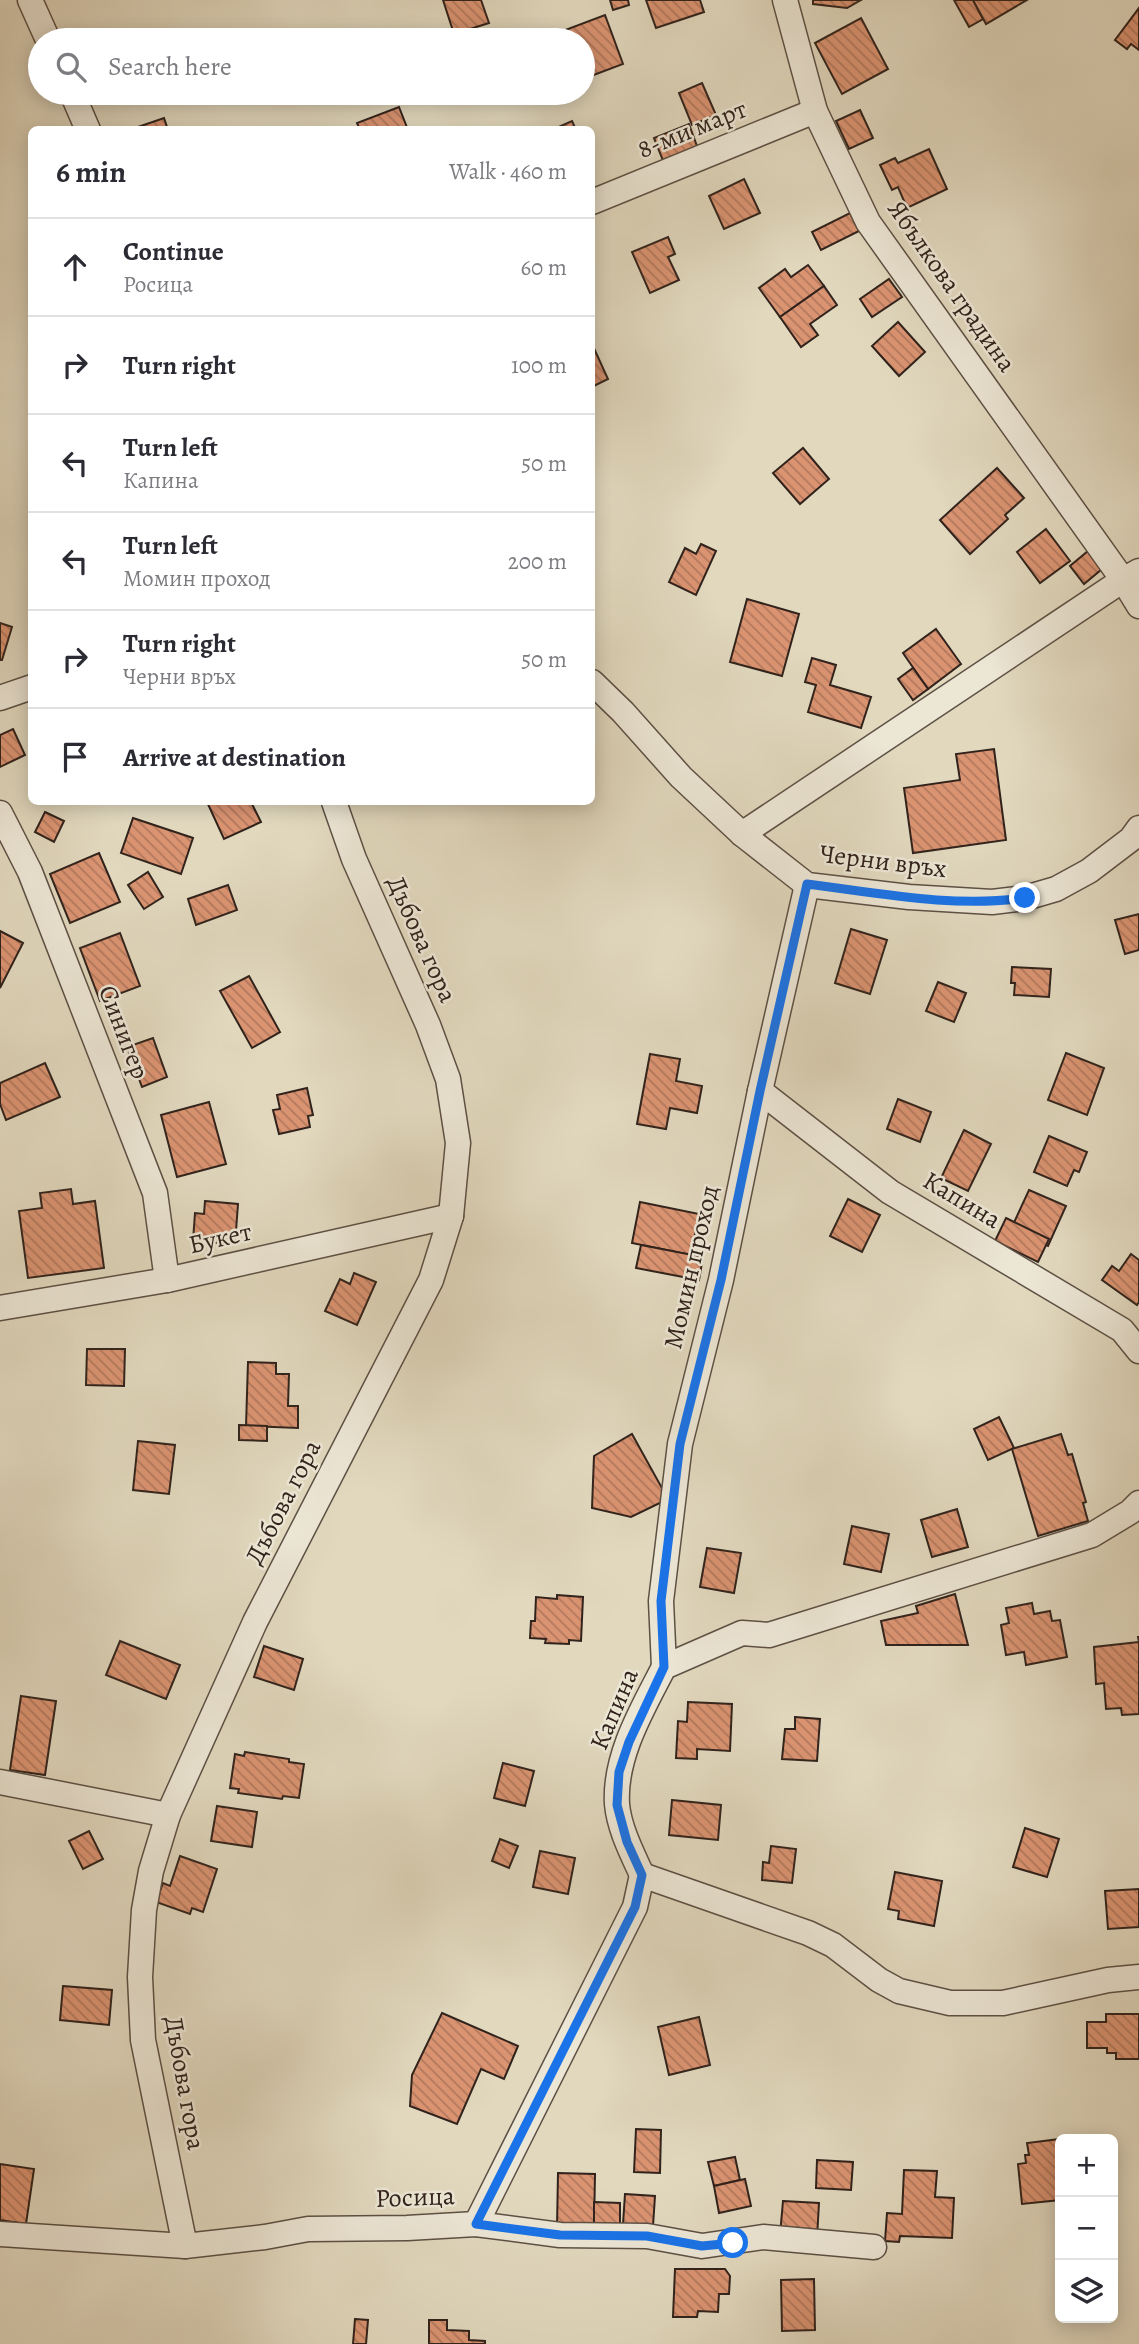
<!DOCTYPE html>
<html lang="en">
<head>
<meta charset="utf-8">
<style>
  :root { --surface:#fff; --page:#f2f2f3; --text:#2b2b33; --muted:#7c7c81; --line:#e1e1e2 }
  body { margin:0; font-family:Alegreya,serif; background:var(--page); color:var(--text) }
  .controls { position:absolute; right:21px; bottom:21px; display:grid; overflow:hidden; border-radius:10px; box-shadow:0 4px 18px #0003 }
  .controls button { width:63px; height:63px; display:grid; place-items:center; padding:0; border:0; border-bottom:2px solid var(--line); background:var(--surface); color:var(--text); font:35px sans-serif }
  .stop { position:absolute; width:21px; height:21px; margin:-16px; border:5px solid #1a73e8; border-radius:50%; background:#fff }
  .stop.end { background:#1a73e8; border-color:#fff; box-shadow:0 2px 7px #0008 }
  .list { margin:0; padding:0; list-style:none }
  h2 { display:flex; justify-content:space-between; align-items:center; height:91px; margin:0; padding:0 28px; font-size:30px }
  h2 small { font-size:23px; font-weight:400; color:var(--muted) }
  .list li { display:grid; grid-template-columns:46px 1fr auto; gap:21px; align-items:center; box-sizing:border-box; height:98px; padding:0 28px; border-top:2px solid var(--line) }
  .list b { display:block; font-size:26px; white-space:nowrap }
  .list p { margin:0; font-size:23px; white-space:nowrap; color:var(--muted) }
  .list em { font-size:23px; font-style:normal; color:var(--muted) }
  .icon { flex:none; width:38px; height:38px; fill:none; stroke:currentColor; stroke-width:2; stroke-linecap:round; stroke-linejoin:round }
  .map { position:relative; flex:none; width:1139px; height:2344px; overflow:hidden }
  .search { position:absolute; background:var(--surface); box-shadow:0 4px 18px #0003; left:28px; top:28px; width:567px; height:77px; display:flex; align-items:center; gap:18px; box-sizing:border-box; padding:0 24px; border-radius:38px; color:var(--muted); font-size:26px }
  .panel { position:absolute; background:var(--surface); box-shadow:0 4px 18px #0003; left:28px; top:126px; width:567px; height:679px; border-radius:10px }
  .map>svg:first-child { display:block }
  .building { fill:url(#building-back-hatch); stroke:#31231c; stroke-width:2 }
  .lines { fill:none; stroke-linecap:round; stroke-linejoin:round }
  .minor-casing { stroke:#5d5044; stroke-width:27 }
  .minor { stroke:#ece6d5; stroke-width:24 }
  .route { stroke:#1a73e8; stroke-width:9 }
  .labels { text-anchor:middle; dominant-baseline:central; stroke-width:5; stroke-linejoin:round; paint-order:stroke }
  .street-label { font-size:26px; fill:#31231c; stroke:#ece6d5 }
</style>
</head>
<body>
<div class="map">
<svg width="1139" height="2344" viewBox="0 0 1139 2344">
  <defs>
    <pattern id="building-back-hatch" width="6" height="6" patternUnits="userSpaceOnUse" patternTransform="scale(1.75)"><rect width="6" height="6" fill="#db9472"/><path d="M-1 5l2 2M0 0l6 6M5-1l2 2" fill="none" stroke="#b2785d"/></pattern>
  </defs>
  <rect width="100%" height="100%" fill="#e1d8be"/>
  <filter id="stains"><feTurbulence type="fractalNoise" baseFrequency=".00286" numOctaves="4"/><feColorMatrix values="0 0 0 0 .2 0 0 0 0 .09 0 0 0 0 .02 0 0 0 .5 -.17"/></filter>
  <radialGradient id="worn" r=".72"><stop offset=".6" stop-color="#630" stop-opacity="0"/><stop offset="1" stop-color="#630" stop-opacity=".3"/></radialGradient>
  <g class="building">
    <path d="M443,0H481L489,23L454,34Z"/>
    <path d="M610,0H628L629,5L613,10Z"/>
    <path d="M646,0H700L704,12L656,28Z"/>
    <path d="M813,0H861L847,8L813,4Z"/>
    <path d="M954,0H973L983,19L969,27Z"/>
    <path d="M973,0H1027L986,24Z"/>
    <path d="M1139,8V50L1131,44L1127,49L1115,40Z"/>
    <path d="M605,15L623,64L583,79V40H564L560,32Z"/>
    <path d="M861,18L888,69L842,94L815,43Z"/>
    <path d="M702,83L716,115L692,125L679,93Z"/>
    <path d="M399,107L408,130H360L357,123Z"/>
    <path d="M860,110L873,138L849,149L836,121Z"/>
    <path d="M164,118L168,130H135V128Z"/>
    <path d="M572,121L576,130H552Z"/>
    <path d="M689,124L698,149L664,163L654,138Z"/>
    <path d="M929,149L947,189L907,208L898,187L892,190L880,165L895,158L898,163Z"/>
    <path d="M744,179L760,213L724,229L709,196Z"/>
    <path d="M850,213L859,231L821,250L812,232Z"/>
    <path d="M668,237L675,254L668,257L679,280L650,293L632,252Z"/>
    <path d="M808,265L824,286L780,317L759,288L785,269L791,277Z"/>
    <path d="M889,279L902,297L872,317L860,299Z"/>
    <path d="M824,286L837,305L810,324L818,335L801,347L780,317Z"/>
    <path d="M898,322L925,352L899,376L872,346Z"/>
    <path d="M592,344L608,379L592,387Z"/>
    <path d="M803,448L829,479L800,504L773,473Z"/>
    <path d="M997,468L1024,498L1005,515L1008,519L970,554L940,520Z"/>
    <path d="M1046,529L1070,561L1040,583L1017,552Z"/>
    <path d="M701,544L716,551L696,595L669,582L685,548L696,554Z"/>
    <path d="M1088,551L1102,569L1084,584L1070,566Z"/>
    <path d="M747,599L799,614L782,676L730,662Z"/>
    <path d="M0,623L12,627L2,660H0Z"/>
    <path d="M936,629L961,664L928,689L903,653Z"/>
    <path d="M812,658L836,665L830,685L871,697L861,728L808,712L816,685L805,682Z"/>
    <path d="M913,668L928,689L913,700L898,679Z"/>
    <path d="M13,729L25,755L0,767V735Z"/>
    <path d="M994,749L1006,840L913,853L904,788L960,780L956,754Z"/>
    <path d="M207,802H251L261,822L224,839Z"/>
    <path d="M45,812L64,821L54,842L35,832Z"/>
    <path d="M133,818L193,838L181,874L121,853Z"/>
    <path d="M99,853L120,902L70,923L50,874Z"/>
    <path d="M148,872L163,897L144,909L128,885Z"/>
    <path d="M228,885L237,910L196,925L188,899Z"/>
    <path d="M1139,914V950L1125,954L1115,920Z"/>
    <path d="M851,929L887,940L870,994L835,983Z"/>
    <path d="M0,931L23,943L0,988Z"/>
    <path d="M120,933L140,986L100,1001L80,948Z"/>
    <path d="M1012,967L1051,969L1049,997L1014,995L1015,983H1011Z"/>
    <path d="M249,976L280,1032L252,1048L220,991Z"/>
    <path d="M938,982L966,993L954,1022L926,1011Z"/>
    <path d="M153,1038L167,1077L142,1087L127,1047Z"/>
    <path d="M1066,1053L1104,1068L1087,1115L1048,1100Z"/>
    <path d="M650,1054L680,1059L676,1081L702,1086L697,1113L670,1108L666,1129L637,1124Z"/>
    <path d="M45,1063L60,1097L6,1120L0,1104V1083Z"/>
    <path d="M307,1088L313,1115L308,1116L310,1127L279,1134L273,1110L280,1109L277,1095Z"/>
    <path d="M898,1099L931,1112L920,1142L887,1129Z"/>
    <path d="M209,1102L226,1164L177,1177L161,1115Z"/>
    <path d="M964,1130L991,1144L968,1191L941,1178Z"/>
    <path d="M1049,1136L1087,1152L1079,1172L1074,1170L1067,1186L1034,1172Z"/>
    <path d="M71,1189L73,1204L95,1201L104,1268L28,1278L19,1211L42,1208L40,1193Z"/>
    <path d="M1029,1190L1066,1206L1048,1246L1011,1229Z"/>
    <path d="M848,1199L880,1215L862,1252L830,1236Z"/>
    <path d="M205,1201L238,1204L235,1244L193,1241L195,1213L204,1214Z"/>
    <path d="M640,1202L699,1214L691,1255L632,1243Z"/>
    <path d="M1006,1218L1049,1239L1038,1262L995,1241Z"/>
    <path d="M641,1245L703,1257L699,1280L636,1268Z"/>
    <path d="M1131,1254L1139,1260V1302L1137,1305L1102,1280L1112,1266L1119,1271Z"/>
    <path d="M354,1273L376,1282L357,1325L325,1311L340,1279L350,1284Z"/>
    <path d="M87,1349H125L124,1386L86,1385Z"/>
    <path d="M248,1362L276,1363V1374H289L288,1406H298V1428L246,1426Z"/>
    <path d="M999,1417L1014,1448L988,1460L974,1429Z"/>
    <path d="M239,1425L267,1426V1441L239,1440Z"/>
    <path d="M632,1434L668,1499L631,1517L592,1508L594,1456Z"/>
    <path d="M1061,1434L1068,1455L1072,1454L1086,1502L1083,1503L1088,1521L1038,1536L1012,1449Z"/>
    <path d="M138,1441L175,1445L169,1494L133,1490Z"/>
    <path d="M957,1509L968,1547L932,1557L921,1520Z"/>
    <path d="M852,1526L889,1534L881,1572L844,1564Z"/>
    <path d="M707,1548L741,1553L734,1593L700,1587Z"/>
    <path d="M955,1594L968,1645H886L881,1621L918,1613L916,1606Z"/>
    <path d="M557,1595L583,1597L581,1641L569,1640V1644L545,1643L546,1639L530,1638L531,1621H535L536,1597L557,1599Z"/>
    <path d="M1032,1603L1034,1614L1050,1611L1052,1621L1060,1620L1067,1657L1026,1665L1024,1652L1006,1655L1001,1625L1009,1623L1006,1608Z"/>
    <path d="M1138,1637H1139V1714L1122,1715L1121,1708L1106,1709L1104,1683L1096,1684L1094,1647L1139,1642Z"/>
    <path d="M120,1641L180,1665L166,1699L106,1675Z"/>
    <path d="M264,1646L303,1659L294,1690L254,1677Z"/>
    <path d="M21,1696L56,1701L45,1775L10,1770Z"/>
    <path d="M688,1702L732,1704L730,1751L697,1749V1759L676,1758L678,1721L687,1722Z"/>
    <path d="M795,1717L820,1719L817,1761L782,1759L785,1729H795Z"/>
    <path d="M245,1752L289,1759V1762L304,1764L299,1798L283,1796L282,1799L238,1793L239,1789L230,1788L235,1754L244,1756Z"/>
    <path d="M503,1763L534,1771L525,1806L494,1798Z"/>
    <path d="M672,1800L721,1805L718,1840L669,1835Z"/>
    <path d="M217,1806L257,1812L252,1847L211,1841Z"/>
    <path d="M1025,1828L1059,1839L1047,1877L1013,1867Z"/>
    <path d="M89,1831L103,1859L83,1869L69,1841Z"/>
    <path d="M500,1839L518,1846L509,1868L492,1861Z"/>
    <path d="M771,1846L796,1849L792,1883L762,1880L763,1862L769,1863Z"/>
    <path d="M540,1851L575,1858L568,1894L533,1887Z"/>
    <path d="M180,1856L217,1869L203,1912L192,1908L190,1914L156,1902L163,1883L170,1886Z"/>
    <path d="M895,1872L942,1881L934,1926L898,1919L899,1911L888,1909Z"/>
    <path d="M1139,1889V1927L1108,1929L1105,1891Z"/>
    <path d="M63,1986L112,1990L109,2025L60,2020Z"/>
    <path d="M442,2013L518,2046L504,2079L481,2069L457,2124L410,2106L412,2075Z"/>
    <path d="M1106,2014H1139V2059H1116V2053H1107V2048H1087V2022H1106Z"/>
    <path d="M699,2017L710,2065L669,2075L658,2027Z"/>
    <path d="M636,2129L661,2130L660,2173L634,2172Z"/>
    <path d="M1060,2139V2200L1022,2204L1018,2164L1026,2163L1025,2155H1029L1027,2143Z"/>
    <path d="M735,2157L740,2180L714,2186L708,2162Z"/>
    <path d="M817,2160L853,2162L851,2190L816,2188Z"/>
    <path d="M0,2164L34,2169L26,2224L0,2220Z"/>
    <path d="M904,2170L937,2171L935,2197L954,2198L952,2238L900,2236L899,2242L885,2241L887,2213L902,2214Z"/>
    <path d="M558,2173L595,2174L594,2229L557,2228Z"/>
    <path d="M745,2179L751,2206L719,2213L714,2186Z"/>
    <path d="M625,2194L655,2196L653,2226L623,2224Z"/>
    <path d="M783,2201L819,2203L817,2238L780,2235Z"/>
    <path d="M594,2202L620,2203V2230L594,2229Z"/>
    <path d="M675,2269H725L730,2276L729,2294H719L718,2312L698,2311L697,2317H673Z"/>
    <path d="M814,2279L815,2330L782,2331L781,2280Z"/>
    <path d="M355,2319L368,2320L366,2344H353Z"/>
    <path d="M429,2320H447V2330L469,2331V2340L485,2341V2344H429Z"/>
  </g>
  <g class="lines">
    <g class="minor-casing">
      <g id="minor">
        <path d="M30,0L48,40"/>
        <path d="M72,93L88,130"/>
        <path d="M592,202L815,111"/>
        <path d="M1139,571L1123,580L1139,606"/>
        <path d="M592,682L623,712L681,777L742,834L807,885L909,897L992,902L1025,898L1056,889L1089,871L1131,839L1139,828"/>
        <path d="M0,698L32,687"/>
        <path d="M0,813L30,872L155,1193L167,1280"/>
        <path d="M742,834L1123,580L868,222L815,111L785,0"/>
        <path d="M760,1091L890,1192L1122,1330L1139,1351"/>
        <path d="M0,1308L167,1280L451,1216"/>
        <path d="M1139,1503L1130,1512L1092,1535L769,1635L742,1633L664,1667C643,1708 614,1756 617,1804C619,1828 632,1853 642,1875L808,1933L833,1945L879,1980L899,1991L950,2003H1003L1108,1980L1139,1977"/>
        <path d="M664,1667L661,1601L680,1444L721,1280L760,1091L807,885"/>
        <path d="M0,1782L168,1815"/>
        <path d="M476,2224L635,1907L642,1875"/>
        <path d="M0,2234L185,2246L265,2237L308,2229L407,2228L476,2224L560,2235L647,2236L702,2246L763,2237L874,2247"/>
        <path d="M185,2246L143,2040L140,1977L144,1910L151,1871L168,1815L255,1622L431,1280L451,1216L458,1143L448,1079L428,1025L354,859L334,802"/>
      </g>
    </g>
    <use href="#minor" class="minor"/>
  </g>
  <g class="lines">
    <path class="route" d="M733,2243L702,2246L647,2236L560,2235L476,2224L635,1907L642,1875L627,1842L617,1805L619,1772L629,1742L664,1667L661,1601L680,1444L721,1280L760,1091L807,884C879,893 953,908 1025,898"/>
  </g>
  <g class="labels">
    <g class="street-label">
      <text transform="translate(692 129) rotate(-22)">8-ми март</text>
      <text transform="translate(952 286) rotate(55)">Ябълкова градина</text>
      <text transform="translate(883 861) rotate(7)">Черни връх</text>
      <text transform="translate(422 939) rotate(66)">Дъбова гора</text>
      <text transform="translate(124 1032) rotate(69)">Синигер</text>
      <text transform="translate(962 1200) rotate(31)">Капина</text>
      <text transform="translate(220 1238) rotate(-13)">Букет</text>
      <text transform="translate(691 1267) rotate(-77)">Момин проход</text>
      <text transform="translate(283 1502) rotate(-63)">Дъбова гора</text>
      <text transform="translate(614 1709) rotate(-67)">Капина</text>
      <text transform="translate(185 2083) rotate(80)">Дъбова гора</text>
      <text transform="translate(415 2197) rotate(-2)">Росица</text>
    </g>
  </g>
  <rect width="100%" height="100%" filter="url(#stains)"/>
  <rect width="100%" height="100%" fill="url(#worn)"/>
</svg>
<div class="controls">
<button>+</button>
<button>−</button>
<button><svg class="icon" aria-label="layers" viewBox="0 0 24 24"><path d="M12 4l9 5-9 5-9-5zM3 14l9 5 9-5"/></svg></button>
</div>
<div class="stop" style="left:733px;top:2243px"></div>
<div class="stop end" style="left:1025px;top:898px"></div>
<div class="search"><svg class="icon" aria-label="search" viewBox="0 0 24 24"><circle cx="10" cy="10" r="6"/><path d="M15 15l6 6"/></svg>Search here</div>
<section class="panel">
<h2>6 min<small>Walk · 460 m</small></h2>
<ul class="list">
<li><svg class="icon" aria-label="ahead" viewBox="0 0 24 24"><path d="M12 20V5M6 11l6-6 6 6"/></svg><div><b>Continue</b><p>Росица</p></div><em>60 m</em></li>
<li><svg class="icon" aria-label="right" viewBox="0 0 24 24"><path d="M7 20v-9h11M14 6l5 5-5 5"/></svg><div><b>Turn right</b></div><em>100 m</em></li>
<li><svg class="icon" aria-label="left" viewBox="0 0 24 24"><path d="M17 20v-9H6M10 6l-5 5 5 5"/></svg><div><b>Turn left</b><p>Капина</p></div><em>50 m</em></li>
<li><svg class="icon" aria-label="left" viewBox="0 0 24 24"><path d="M17 20v-9H6M10 6l-5 5 5 5"/></svg><div><b>Turn left</b><p>Момин проход</p></div><em>200 m</em></li>
<li><svg class="icon" aria-label="right" viewBox="0 0 24 24"><path d="M7 20v-9h11M14 6l5 5-5 5"/></svg><div><b>Turn right</b><p>Черни връх</p></div><em>50 m</em></li>
<li><svg class="icon" aria-label="arrive" viewBox="0 0 24 24"><path d="M6 21V4h12l-3 4 3 4H6"/></svg><div><b>Arrive at destination</b></div></li>
</ul>
</section>
</div>
</body>
</html>
